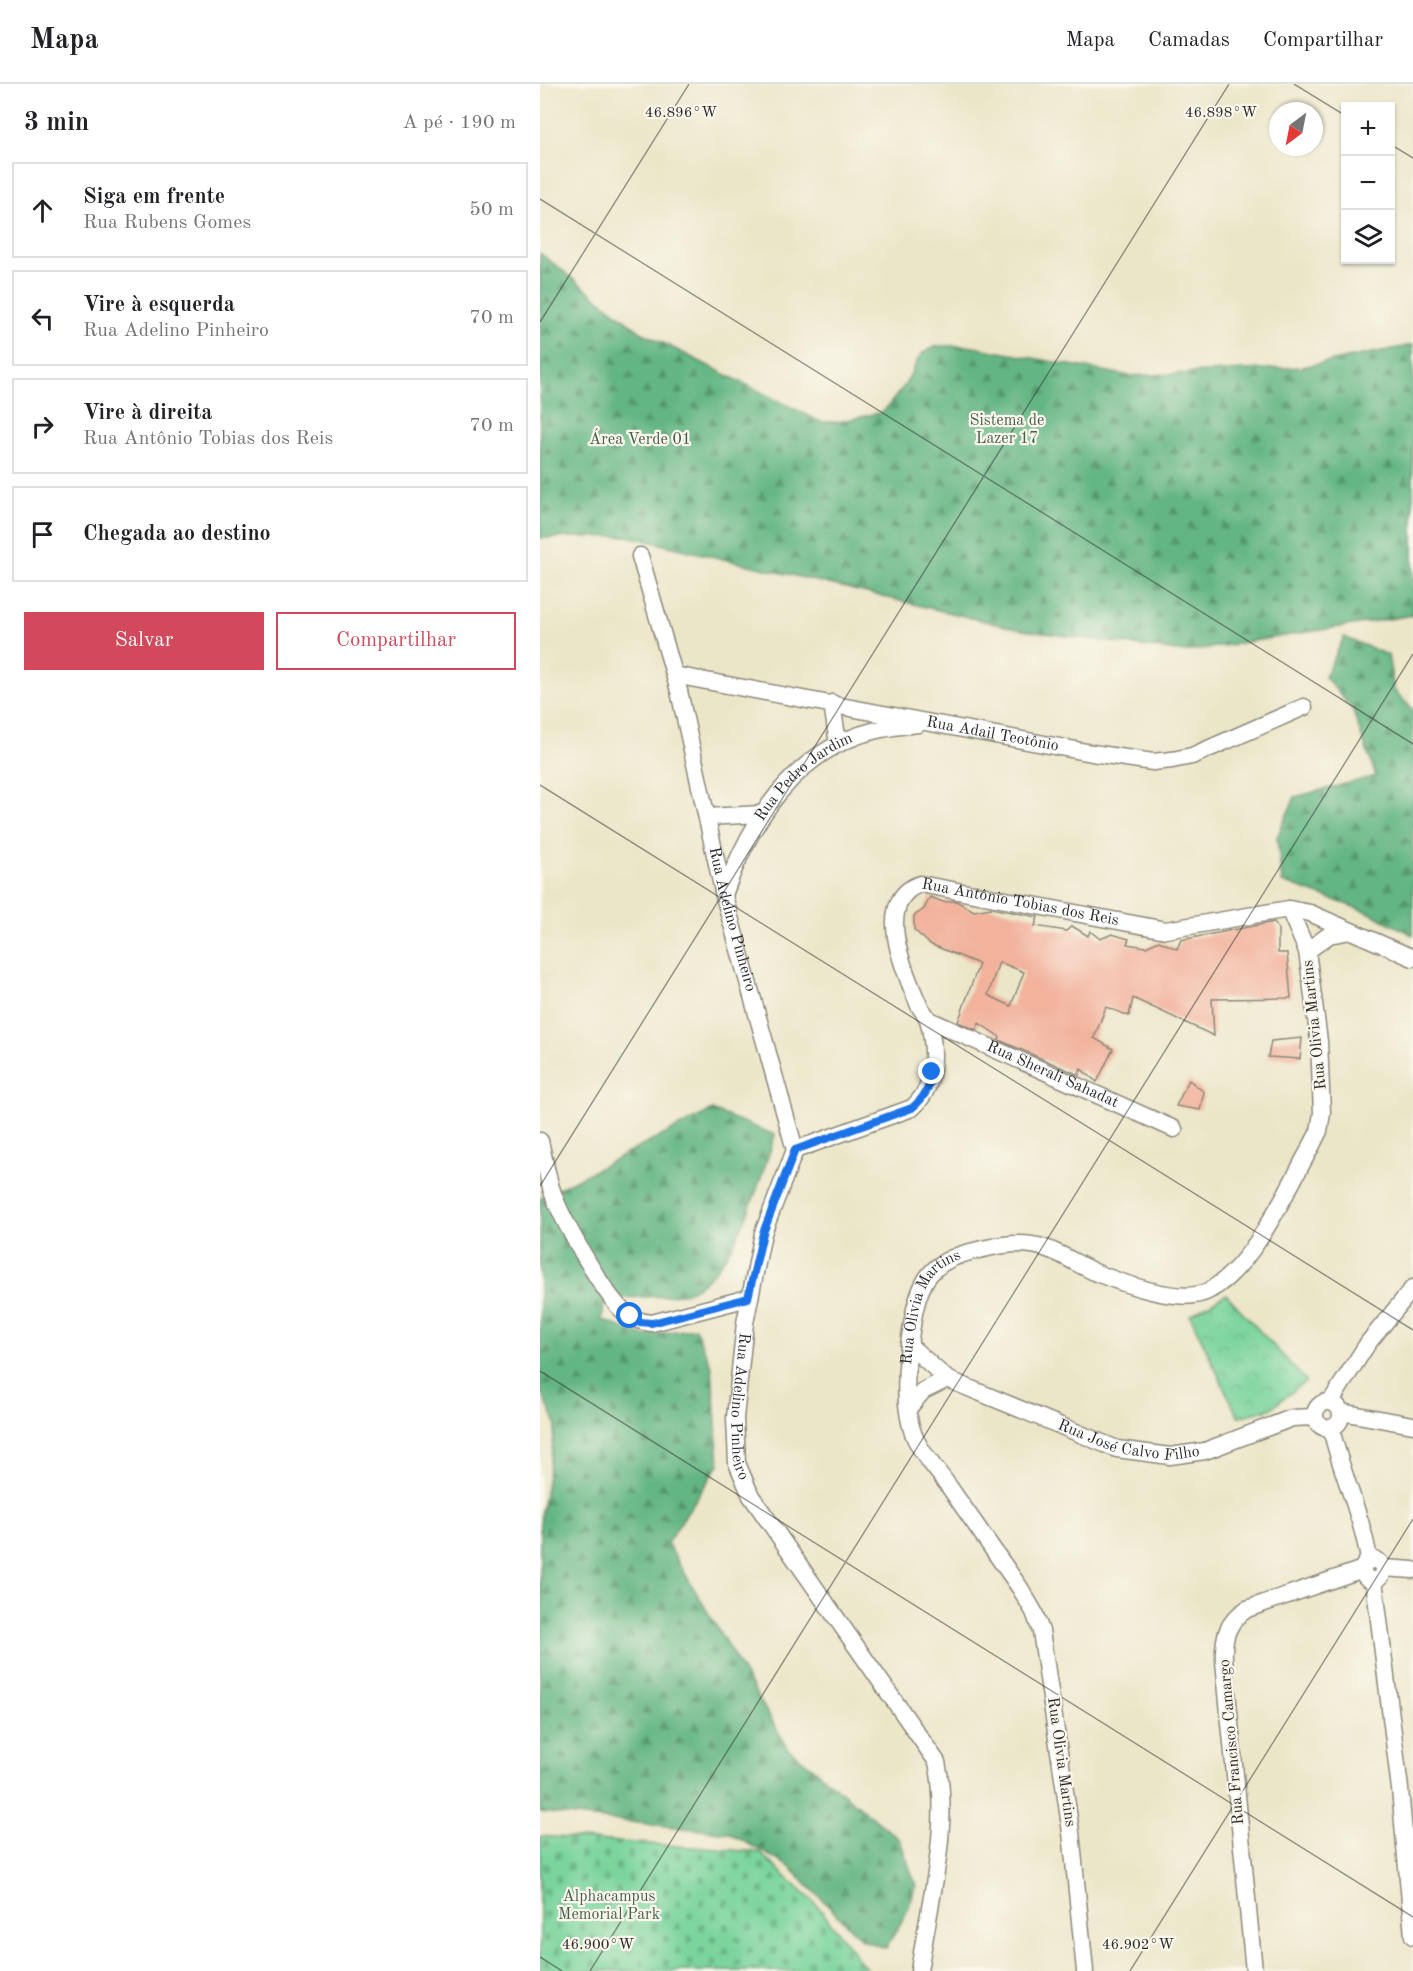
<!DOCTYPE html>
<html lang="pt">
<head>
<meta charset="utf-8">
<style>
  :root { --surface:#fff; --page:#f2f2f2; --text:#202124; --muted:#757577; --line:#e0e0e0; --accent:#d1495b }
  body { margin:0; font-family:"Old Standard TT",serif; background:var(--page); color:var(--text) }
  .controls { position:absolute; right:18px; top:18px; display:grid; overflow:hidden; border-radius:0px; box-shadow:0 2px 4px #0004 }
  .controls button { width:54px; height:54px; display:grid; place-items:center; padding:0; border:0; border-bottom:2px solid var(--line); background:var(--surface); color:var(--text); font:30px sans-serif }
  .compass { position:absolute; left:729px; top:18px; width:54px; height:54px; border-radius:50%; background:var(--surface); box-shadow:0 2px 4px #0004; rotate:212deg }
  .stop { position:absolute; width:18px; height:18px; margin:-14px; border:4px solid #1a73e8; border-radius:50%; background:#fff }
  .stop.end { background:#1a73e8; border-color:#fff; box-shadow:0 2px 6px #0008 }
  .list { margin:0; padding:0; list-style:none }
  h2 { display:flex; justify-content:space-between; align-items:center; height:78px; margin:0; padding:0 24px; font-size:26px }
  h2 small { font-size:20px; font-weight:400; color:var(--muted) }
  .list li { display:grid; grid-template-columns:39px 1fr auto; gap:18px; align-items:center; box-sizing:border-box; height:96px; margin:0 12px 12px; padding:0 12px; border:2px solid var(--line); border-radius:0px }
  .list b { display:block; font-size:22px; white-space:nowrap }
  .list p { margin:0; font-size:20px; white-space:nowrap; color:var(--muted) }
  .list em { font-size:20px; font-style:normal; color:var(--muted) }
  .actions { display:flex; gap:12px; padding:18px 24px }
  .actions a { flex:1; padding:14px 0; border:2px solid var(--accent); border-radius:0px; text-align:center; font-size:21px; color:var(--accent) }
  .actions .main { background:var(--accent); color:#fff }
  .icon { flex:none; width:33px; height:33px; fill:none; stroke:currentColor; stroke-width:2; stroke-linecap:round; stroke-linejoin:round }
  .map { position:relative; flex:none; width:873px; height:1887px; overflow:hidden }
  header { display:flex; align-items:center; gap:36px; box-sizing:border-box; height:84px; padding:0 30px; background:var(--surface); border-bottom:2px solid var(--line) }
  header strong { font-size:28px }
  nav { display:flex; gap:33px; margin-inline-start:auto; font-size:21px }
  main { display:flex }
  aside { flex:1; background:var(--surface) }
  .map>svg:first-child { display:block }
  .forest { fill:url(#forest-firs); stroke:#477057; stroke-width:1.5 }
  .cemetery { fill:url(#cemetery-stones); stroke:#528063; stroke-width:1.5 }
  .park { fill:url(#park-crowns); stroke:#528063; stroke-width:1.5 }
  .building { fill:#f2b29c; fill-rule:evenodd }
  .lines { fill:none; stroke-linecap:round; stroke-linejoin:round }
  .minor-casing { stroke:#8c887a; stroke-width:19 }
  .minor { stroke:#fff; stroke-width:16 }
  .route { stroke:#1a73e8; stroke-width:8 }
  .ticks { fill:none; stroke:#2b2b2b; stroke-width:1.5; stroke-opacity:0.45 }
  .labels { text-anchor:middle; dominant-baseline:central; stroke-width:4.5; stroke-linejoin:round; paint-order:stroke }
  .park-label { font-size:16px; fill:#435e4d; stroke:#fbf7ec }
  .street-label { font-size:16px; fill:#2b2b2b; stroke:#fbf7ec }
  .ticks-label { font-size:15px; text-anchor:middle; fill:#2b2b2b; stroke:#fbf7ec; stroke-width:4.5; stroke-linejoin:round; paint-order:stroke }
</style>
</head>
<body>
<header>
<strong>Mapa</strong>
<nav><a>Mapa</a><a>Camadas</a><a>Compartilhar</a></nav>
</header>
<main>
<aside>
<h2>3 min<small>A pé · 190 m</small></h2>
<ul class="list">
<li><svg class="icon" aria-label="ahead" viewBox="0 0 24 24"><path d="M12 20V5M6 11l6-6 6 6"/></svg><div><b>Siga em frente</b><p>Rua Rubens Gomes</p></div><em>50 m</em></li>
<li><svg class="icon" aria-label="left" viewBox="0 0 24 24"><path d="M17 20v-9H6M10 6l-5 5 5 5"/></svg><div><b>Vire à esquerda</b><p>Rua Adelino Pinheiro</p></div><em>70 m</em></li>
<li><svg class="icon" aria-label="right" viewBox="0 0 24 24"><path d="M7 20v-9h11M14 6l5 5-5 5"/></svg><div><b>Vire à direita</b><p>Rua Antônio Tobias dos Reis</p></div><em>70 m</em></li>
<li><svg class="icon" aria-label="arrive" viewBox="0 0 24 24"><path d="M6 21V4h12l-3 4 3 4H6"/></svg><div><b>Chegada ao destino</b></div></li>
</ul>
<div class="actions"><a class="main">Salvar</a><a>Compartilhar</a></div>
</aside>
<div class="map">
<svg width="873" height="1887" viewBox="0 0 873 1887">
  <defs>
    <pattern id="forest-firs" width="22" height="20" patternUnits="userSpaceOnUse" patternTransform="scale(1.5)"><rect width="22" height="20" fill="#63b683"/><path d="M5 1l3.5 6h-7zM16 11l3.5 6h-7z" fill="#52946b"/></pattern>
    <pattern id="cemetery-stones" width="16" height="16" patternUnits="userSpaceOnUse" patternTransform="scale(1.5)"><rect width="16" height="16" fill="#7ad49b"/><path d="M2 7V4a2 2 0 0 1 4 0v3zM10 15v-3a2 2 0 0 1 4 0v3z" fill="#6ab686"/></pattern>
    <pattern id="park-crowns" width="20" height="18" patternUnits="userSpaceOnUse" patternTransform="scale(1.5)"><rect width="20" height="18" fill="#7ad49b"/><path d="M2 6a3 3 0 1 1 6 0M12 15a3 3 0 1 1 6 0" fill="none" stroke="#6ab686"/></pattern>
  </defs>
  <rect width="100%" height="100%" fill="#fbf7ec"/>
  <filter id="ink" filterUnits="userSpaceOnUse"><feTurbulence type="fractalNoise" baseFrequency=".0167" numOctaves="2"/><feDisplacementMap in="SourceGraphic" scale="12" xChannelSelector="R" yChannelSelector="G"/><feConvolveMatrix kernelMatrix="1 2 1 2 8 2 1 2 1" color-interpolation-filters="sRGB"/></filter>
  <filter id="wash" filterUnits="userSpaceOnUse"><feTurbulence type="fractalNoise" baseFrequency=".008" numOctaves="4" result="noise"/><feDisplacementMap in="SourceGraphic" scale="24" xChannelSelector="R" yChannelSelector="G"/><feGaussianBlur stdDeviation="1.35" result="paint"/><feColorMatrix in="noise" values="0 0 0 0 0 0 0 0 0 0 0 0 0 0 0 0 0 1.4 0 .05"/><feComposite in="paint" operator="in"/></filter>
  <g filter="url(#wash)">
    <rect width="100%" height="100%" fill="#ece6c9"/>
    <g class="forest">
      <path d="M0,169L101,248L281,338H298L343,328L365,301L381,270L397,262H428L590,292L762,283L873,261V531L645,568L482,546L87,452L0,454Z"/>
      <path d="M804,553L848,571L854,606L873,626V851L828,828L742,798L737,753L755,713L836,692L812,625L785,593Z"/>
      <path d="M172,1026L235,1051C220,1097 192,1200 139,1210C115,1214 89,1213 65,1215L62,1236L104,1252L155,1244L172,1284L179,1380L127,1459L248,1664L360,1756L376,1802L367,1828L346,1864L322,1856L250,1783L189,1749L0,1728V1440L16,1340L0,1306V1114Z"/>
    </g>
    <path class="cemetery" d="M0,1752L219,1768L277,1821L328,1887H0Z"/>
    <path class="park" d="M686,1210L766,1297L730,1325L698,1333L650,1231Z"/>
    <g id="blocks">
      <g class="building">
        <path d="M390,813L403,818L416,817L434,827L451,824L498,833L495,842L526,847L532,842L548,852L550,847L560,855L572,850L589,855L587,860L606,863L619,857L637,865L641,856L734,838L738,845V869H747L751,914L672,915L674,952L593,914L589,932L566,923L554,954L573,965L557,998L541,985L539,991L459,956L460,953L439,939L436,946L418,938L439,880L390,860L374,846V832L384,825ZM459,878L484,888L471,922L448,911Z"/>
        <path d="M762,954L760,975L728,973L731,957Z"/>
        <path d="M649,996L664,1008L660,1026L636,1022Z"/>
      </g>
    </g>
  </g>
  <g filter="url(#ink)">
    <use href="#blocks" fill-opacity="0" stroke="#8c887a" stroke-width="1.5"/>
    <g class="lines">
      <g class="minor-casing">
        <g id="minor">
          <path id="s1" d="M100,472L139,607L184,812L255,1066L223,1149L205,1239L195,1334L197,1379L211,1412L397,1678C411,1742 389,1821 379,1887"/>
          <path id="s2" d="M134,591L552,669L613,678L632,676L652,672L764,623"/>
          <path d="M292,619L298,660"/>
          <path d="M167,733L221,730"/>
          <path id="s3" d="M184,811C209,739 254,667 333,647C348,643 363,642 378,640"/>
          <path d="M767,867L789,851L811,847"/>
          <path id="s4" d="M389,936L634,1045"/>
          <path d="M0,1057C4,1074 7,1091 12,1107C21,1134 60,1203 80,1224C89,1234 99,1238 112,1239L208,1214"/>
          <path id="s5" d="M255,1066L372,1024C396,1003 396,969 389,939C388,931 380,926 378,919C364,887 333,816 380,800L626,846L749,825L770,829L873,874"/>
          <path d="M369,1261L407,1295"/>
          <path d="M791,1317L828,1259L873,1204"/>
          <circle cx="788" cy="1331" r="13"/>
          <path id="s6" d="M368,1325L383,1307L407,1295L577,1365L630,1372L665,1367L752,1334L775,1333"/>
          <path d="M801,1328L873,1341"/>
          <path d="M791,1344C801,1389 822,1431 829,1476"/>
          <circle cx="833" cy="1486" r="10"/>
          <path d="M843,1484L873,1486"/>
          <path d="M834,1496L860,1705L873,1852"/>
          <path id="s7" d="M545,1887L531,1748L501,1547L494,1528L480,1504C457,1471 433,1437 410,1404C399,1388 384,1373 376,1356C360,1323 367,1269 373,1235C380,1196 391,1178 430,1168C451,1163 470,1158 492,1161C515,1164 537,1181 559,1190C585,1200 642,1221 668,1207C713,1184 747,1105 772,1061L779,1047L782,1029L779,957L767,867L749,825"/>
          <path d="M714,1887L684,1577C683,1553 687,1538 707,1525L823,1485"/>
        </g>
      </g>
      <use href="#minor" class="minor"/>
    </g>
  </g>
  <g class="lines" filter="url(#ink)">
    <path class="route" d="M90,1232L99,1238L112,1239L208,1214L223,1149L255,1066L372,1024C384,1014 390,1004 392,988"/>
  </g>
  <path class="ticks" d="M754,0L806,32M850,60L873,74M0,115L873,660M0,238L149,0M0,701L873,1246M0,1102L689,0M0,1287L873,1833M0,1873L22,1887M50,1887L873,570M590,1887L873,1435"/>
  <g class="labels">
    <g class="park-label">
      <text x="467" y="337">Sistema de<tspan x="467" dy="18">Lazer 17</tspan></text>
      <text x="100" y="356">Área Verde 01</text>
      <text x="69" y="1813">Alphacampus<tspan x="69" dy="18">Memorial Park</tspan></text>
    </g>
    <g class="street-label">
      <text stroke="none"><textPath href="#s2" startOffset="324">Rua Adail Teotônio</textPath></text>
      <text stroke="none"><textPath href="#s3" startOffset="146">Rua Pedro Jardim</textPath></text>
      <text stroke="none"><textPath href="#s5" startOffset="474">Rua Antônio Tobias dos Reis</textPath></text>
      <text stroke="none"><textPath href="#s1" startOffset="375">Rua Adelino Pinheiro</textPath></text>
      <text transform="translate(775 941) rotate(-96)">Rua Olivia Martins</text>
      <text stroke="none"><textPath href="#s4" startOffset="135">Rua Sherali Sahadat</textPath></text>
      <text stroke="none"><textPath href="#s7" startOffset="714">Rua Olivia Martins</textPath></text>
      <text stroke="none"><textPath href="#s1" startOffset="879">Rua Adelino Pinheiro</textPath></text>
      <text stroke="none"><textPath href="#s6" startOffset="244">Rua José Calvo Filho</textPath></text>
      <text transform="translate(692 1658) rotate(-95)">Rua Francisco Camargo</text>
      <text transform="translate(521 1678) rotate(82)">Rua Olivia Martins</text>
    </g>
  </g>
  <g class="ticks-label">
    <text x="141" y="33">46.896°W</text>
    <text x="681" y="33">46.898°W</text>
    <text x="58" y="1865">46.900°W</text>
    <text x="598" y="1865">46.902°W</text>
  </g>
</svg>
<div class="controls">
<button>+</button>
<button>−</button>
<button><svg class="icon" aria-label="layers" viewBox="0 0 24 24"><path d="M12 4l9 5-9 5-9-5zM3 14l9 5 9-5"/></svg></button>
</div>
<svg class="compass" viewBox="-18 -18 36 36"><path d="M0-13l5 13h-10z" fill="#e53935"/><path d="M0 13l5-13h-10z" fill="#757577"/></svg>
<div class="stop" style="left:90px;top:1232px"></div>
<div class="stop end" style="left:392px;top:988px"></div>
</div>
</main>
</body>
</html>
